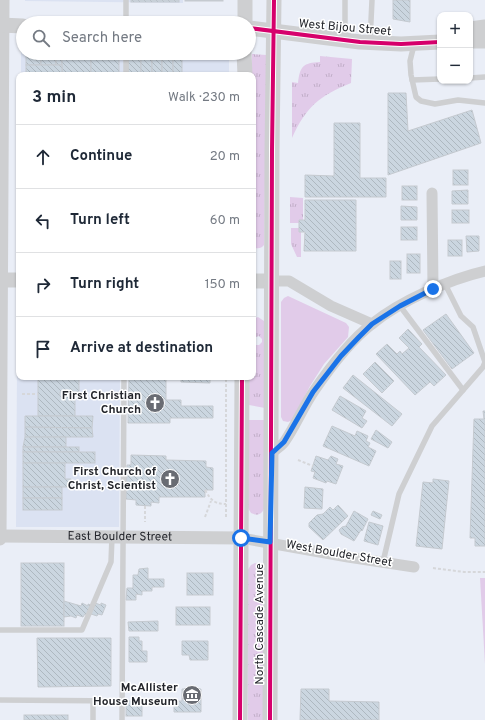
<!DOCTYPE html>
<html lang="en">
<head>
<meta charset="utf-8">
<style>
  :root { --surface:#fff; --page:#f6f6f7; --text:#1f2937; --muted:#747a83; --line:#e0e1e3 }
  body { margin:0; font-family:Overpass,sans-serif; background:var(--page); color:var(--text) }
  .controls { position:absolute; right:12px; top:12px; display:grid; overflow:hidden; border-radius:8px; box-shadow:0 1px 3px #0004 }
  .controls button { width:36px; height:36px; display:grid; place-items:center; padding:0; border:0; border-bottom:1px solid var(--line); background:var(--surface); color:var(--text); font:20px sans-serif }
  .stop { position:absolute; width:12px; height:12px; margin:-9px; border:3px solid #1a73e8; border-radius:50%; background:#fff }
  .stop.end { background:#1a73e8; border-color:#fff; box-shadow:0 1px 4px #0008 }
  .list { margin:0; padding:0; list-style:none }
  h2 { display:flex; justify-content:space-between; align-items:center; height:52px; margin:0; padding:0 16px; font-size:17px }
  h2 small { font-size:13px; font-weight:400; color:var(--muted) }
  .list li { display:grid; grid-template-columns:26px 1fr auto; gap:12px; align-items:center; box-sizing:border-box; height:64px; padding:0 16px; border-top:1px solid var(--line) }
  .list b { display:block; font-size:15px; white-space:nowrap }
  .list em { font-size:13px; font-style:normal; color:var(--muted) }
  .icon { flex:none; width:22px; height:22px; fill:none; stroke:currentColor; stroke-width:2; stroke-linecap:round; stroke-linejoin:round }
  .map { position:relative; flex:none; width:485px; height:720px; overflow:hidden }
  .search { position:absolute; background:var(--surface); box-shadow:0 1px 3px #0004; left:16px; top:16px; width:240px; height:44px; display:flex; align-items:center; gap:10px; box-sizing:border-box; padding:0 14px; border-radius:22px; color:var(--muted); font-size:15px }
  .panel { position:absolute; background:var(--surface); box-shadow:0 1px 3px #0004; left:16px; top:72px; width:240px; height:308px; border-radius:8px }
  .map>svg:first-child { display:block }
  .built { fill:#dbe2f2 }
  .grass { fill:url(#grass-tufts) }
  .park { fill:#e1cbe9 }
  .building { fill:url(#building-back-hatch); stroke:#c5cad0 }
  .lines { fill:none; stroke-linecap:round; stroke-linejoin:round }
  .path { stroke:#d6d7da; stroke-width:2; stroke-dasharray:3 2; stroke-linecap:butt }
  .service { stroke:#cecfd1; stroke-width:5.5 }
  .minor { stroke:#cecfd1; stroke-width:11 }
  .tertiary { stroke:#cecfd1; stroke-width:13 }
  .secondary { stroke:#cecfd1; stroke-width:15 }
  .cycleway-casing { stroke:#fff; stroke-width:6 }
  .cycleway { stroke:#d6006c; stroke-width:4 }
  .route { stroke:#1a73e8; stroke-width:5 }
  .labels { text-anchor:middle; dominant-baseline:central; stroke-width:3; stroke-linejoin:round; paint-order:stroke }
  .street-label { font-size:12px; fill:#24262c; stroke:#fff }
  .poi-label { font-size:12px; font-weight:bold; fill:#24262c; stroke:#fff; text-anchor:end }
</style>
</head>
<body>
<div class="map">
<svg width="485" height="720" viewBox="0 0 485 720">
  <defs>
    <pattern id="grass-tufts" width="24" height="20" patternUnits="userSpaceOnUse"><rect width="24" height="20" fill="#e1cbe9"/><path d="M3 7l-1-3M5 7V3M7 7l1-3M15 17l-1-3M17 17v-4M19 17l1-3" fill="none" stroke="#c1aec8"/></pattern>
    <pattern id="building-back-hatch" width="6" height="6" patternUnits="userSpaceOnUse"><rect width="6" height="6" fill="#cbd6e0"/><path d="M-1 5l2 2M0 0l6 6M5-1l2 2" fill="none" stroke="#aeb8c0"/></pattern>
  </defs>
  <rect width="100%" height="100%" fill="#eaeef7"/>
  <g class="built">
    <path d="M25,0H183V3L25,1Z"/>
    <path d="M21,45H23V53H229V75H21Z"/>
    <path d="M17,367H19V377H120L119,527H16Z"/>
  </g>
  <g class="grass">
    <path d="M252,54L267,55L264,245C261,249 257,249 253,247V75H251Z"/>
    <path d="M320,56L352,59L351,83C319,96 306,107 292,138V82L298,83C300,66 303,63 320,62Z"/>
    <path d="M290,197L303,198V220H300V223H290Z"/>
    <path d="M291,228H299V232H301V257H297L291,244Z"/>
    <path d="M258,317L264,321L265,408L249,405V377H253V345H259L262,342V339L259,336L256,337L253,340V319Z"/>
    <path d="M249,420H264V509C261,515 257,516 251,513L248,508Z"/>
    <path d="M255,563L262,565L265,573L263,720H248L247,571L251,565Z"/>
  </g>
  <g class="park">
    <path d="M288,296L346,323L349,327L348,337L324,364L310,386L292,420L288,422L283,421L281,417V302L284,298Z"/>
    <path d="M480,578H485V664Z"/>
  </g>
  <g class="building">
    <rect x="131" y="0" width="48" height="2"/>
    <rect x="185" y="0" width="38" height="1"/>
    <path d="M393,0H410V22L393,19Z"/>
    <rect x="26" y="53" width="15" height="12"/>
    <rect x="41" y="53" width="15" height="12"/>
    <rect x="56" y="53" width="6" height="12"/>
    <rect x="62" y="53" width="29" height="22"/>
    <rect x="91" y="53" width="28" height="22"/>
    <rect x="128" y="53" width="13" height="22"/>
    <rect x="141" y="53" width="11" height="22"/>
    <rect x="152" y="53" width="10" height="22"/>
    <rect x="162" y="53" width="11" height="22"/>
    <rect x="173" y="53" width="9" height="22"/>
    <rect x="26" y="65" width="36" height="10"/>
    <path d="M388,93H406L408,131L472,110L481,143L388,175Z"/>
    <path d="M334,123H360V178H386V197H305V175L334,176Z"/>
    <rect x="453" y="170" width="15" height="15"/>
    <rect x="402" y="186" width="15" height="14"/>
    <path d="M468,190V204H452V191Z"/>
    <path d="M305,200H356V251H304L305,232H299V220H305Z"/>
    <path d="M401,206L417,207V220H401Z"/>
    <rect x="452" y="210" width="17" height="13"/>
    <rect x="401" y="227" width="16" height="13"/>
    <path d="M466,236H479V251L467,252Z"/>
    <rect x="448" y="240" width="14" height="16"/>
    <rect x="407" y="254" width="13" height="19"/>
    <rect x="390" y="261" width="11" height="18"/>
    <path d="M446,314L474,353L452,369L423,330Z"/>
    <path d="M408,329L422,344L419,347L446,375L434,386L430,382L415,395L376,354L387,344L397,354L400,351L402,354L409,348L399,338Z"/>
    <path d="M375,362L394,381L382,393L363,374Z"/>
    <path d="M353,375L402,414L392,426L343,388Z"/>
    <path d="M38,377H79V392H60V396H75V416H38Z"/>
    <path d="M129,377H166V400H181V406H213V418H170V423H128Z"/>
    <path d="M181,377H210V383L181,382Z"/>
    <path d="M340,396L366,411L362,418L367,421L362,428L332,410Z"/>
    <path d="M483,411H485V546H475V538H470L474,419H484Z"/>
    <path d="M25,416H93L92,428L25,427Z"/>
    <path d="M332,426L355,436L357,431L368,436L366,441L370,443L368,447L376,451L369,466L323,446Z"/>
    <path d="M25,427L92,428L93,437H25Z"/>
    <path d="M376,430L392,442L388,448L371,439Z"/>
    <path d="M25,437H66V447H23Z"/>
    <rect x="23" y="447" width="56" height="5"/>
    <rect x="23" y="452" width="72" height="11"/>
    <path d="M131,455L166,456V460L206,461V467L213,468V490H205V497H159V503L151,502V506L136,505V500L126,499L127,465H131Z"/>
    <path d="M316,456L328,460L331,456L338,459L336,464L343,466L336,484L327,481L326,483L313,478L315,472L311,471Z"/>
    <path d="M23,463H65V479H71L72,487H23Z"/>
    <path d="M433,479L449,481L442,549L416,546L423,482L433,483Z"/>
    <rect x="23" y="487" width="39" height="11"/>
    <path d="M305,487L323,489L322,509L304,508Z"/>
    <rect x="23" y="498" width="39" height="12"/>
    <path d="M338,505L348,516L323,540L309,527V523L317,515L323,514L330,507L333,510Z"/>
    <path d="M354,511L368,519L362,531L361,530L354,541L341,534L339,530L342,527L346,526Z"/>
    <path d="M373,511L382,515L380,519L371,515Z"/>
    <path d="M369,522L383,526L378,545L364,541Z"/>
    <rect x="21" y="563" width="43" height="63"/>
    <path d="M148,568V579H164V587H152V591H142V595L136,594V600H126L127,588H133V575H138L139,569Z"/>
    <rect x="187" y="573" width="26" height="22"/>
    <path d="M64,601L81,606L82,603L88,606V604L94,606L95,603L101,605V603L106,605L102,615L98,614L97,616L91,614L90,616L85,614L83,617L77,615L76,618L71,616L64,617Z"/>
    <rect x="176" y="607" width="34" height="18"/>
    <path d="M158,621V631H129L128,622Z"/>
    <path d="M129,637H139V641H142V651H147V662H129Z"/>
    <path d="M37,638H111V686L38,687Z"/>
    <path d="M182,641H208V660H190L189,655H182Z"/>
    <path d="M182,689H201V712H174V701H182Z"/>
    <path d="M301,689H329V701L379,702V720H300Z"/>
    <rect x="126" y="701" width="16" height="15"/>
    <rect x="24" y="715" width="44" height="5"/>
  </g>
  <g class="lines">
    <g class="path">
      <path d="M22,394H38"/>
      <path d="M298,460L313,466"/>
      <path d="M205,490C211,500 214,504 226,504"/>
      <path d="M145,506V522"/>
      <path d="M205,517L211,501"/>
      <path d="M226,517V377"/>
      <path d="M433,568L464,572H485"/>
    </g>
    <g class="service">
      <path d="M126,23V0"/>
      <path d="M345,39V0"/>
      <path d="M370,42L372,0"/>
      <path d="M414,45L410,61L411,75L416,97L421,101L435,104L458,100L485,103"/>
      <path d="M126,75V53"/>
      <path d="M470,78L485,77"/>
      <path d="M412,80L440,79"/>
      <path d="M400,306L463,390"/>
      <path d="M383,562L399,494L432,426L483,367L485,362L473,327L461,316L445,284"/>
      <path d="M0,630H82L111,562L112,537"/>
      <path d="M0,700L122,701"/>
      <path d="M93,720V701"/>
      <path d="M122,720L124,377"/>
    </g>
    <g class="minor">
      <path d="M432,193L433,289"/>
      <path d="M272,281H289L331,306L372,324"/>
      <path d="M271,453C276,449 282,446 285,441C296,425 303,407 314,391C329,369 351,340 372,324C400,301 450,279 485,271"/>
      <path d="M241,538L348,557L414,567"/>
    </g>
    <g class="tertiary">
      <path id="s1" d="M0,536L241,538"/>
      <path d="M0,539L3,0"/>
    </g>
    <g class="secondary">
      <path d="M245,23V0"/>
      <path d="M0,25L23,26"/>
      <path d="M249,28L360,42L401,44L440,42"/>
      <path d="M470,29L485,27"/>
      <path d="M470,41H485"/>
      <path d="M244,53L245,75"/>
      <path d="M0,280H19"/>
      <path d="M253,281H272"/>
      <path d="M240,720L242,377"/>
      <path d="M270,720L272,150L274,0"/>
    </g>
    <g class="cycleway-casing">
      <g id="cycleway">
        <path d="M249,28L360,42L401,44L440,42"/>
        <path d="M240,720L242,377"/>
        <path d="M270,720L272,150L274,0"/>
      </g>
    </g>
    <use href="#cycleway" class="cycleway"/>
  </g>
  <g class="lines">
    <path class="route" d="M241,538L270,542L272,453L284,442L313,392L341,356L359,337L372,324L400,306L433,289"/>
  </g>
  <defs>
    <g id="church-disc" transform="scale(1)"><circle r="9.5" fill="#696c73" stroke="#fff"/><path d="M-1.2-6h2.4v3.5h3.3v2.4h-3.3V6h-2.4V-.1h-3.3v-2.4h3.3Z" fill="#fff"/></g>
    <g id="museum-disc" transform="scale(1)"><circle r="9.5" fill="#696c73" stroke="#fff"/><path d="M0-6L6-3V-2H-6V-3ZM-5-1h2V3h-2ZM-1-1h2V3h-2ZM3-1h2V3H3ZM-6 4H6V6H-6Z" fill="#fff"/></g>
  </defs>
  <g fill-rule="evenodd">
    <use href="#church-disc" x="155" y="403"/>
    <use href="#church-disc" x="170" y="479"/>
    <use href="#museum-disc" x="192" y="695"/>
  </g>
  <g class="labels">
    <g class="street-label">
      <text transform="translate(345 28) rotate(5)">West Bijou Street</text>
      <text stroke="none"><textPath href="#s1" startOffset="120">East Boulder Street</textPath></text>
      <text transform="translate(339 554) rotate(10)">West Boulder Street</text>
      <text transform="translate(260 624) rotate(-90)">North Cascade Avenue</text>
    </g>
    <g class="poi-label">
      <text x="141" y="396">First Christian<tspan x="141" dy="14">Church</tspan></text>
      <text x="156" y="472">First Church of<tspan x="156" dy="14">Christ, Scientist</tspan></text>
      <text x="178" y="688">McAllister<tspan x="178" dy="14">House Museum</tspan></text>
    </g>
  </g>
</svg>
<div class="controls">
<button>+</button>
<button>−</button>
</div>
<div class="stop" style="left:241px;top:538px"></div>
<div class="stop end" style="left:433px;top:289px"></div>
<div class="search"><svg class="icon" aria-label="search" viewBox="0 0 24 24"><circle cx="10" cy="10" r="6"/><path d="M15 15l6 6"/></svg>Search here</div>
<section class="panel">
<h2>3 min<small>Walk · 230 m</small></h2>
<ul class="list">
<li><svg class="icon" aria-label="ahead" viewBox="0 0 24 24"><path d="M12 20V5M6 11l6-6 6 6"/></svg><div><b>Continue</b></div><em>20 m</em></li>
<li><svg class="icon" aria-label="left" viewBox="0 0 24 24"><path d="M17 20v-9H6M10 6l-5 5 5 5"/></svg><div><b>Turn left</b></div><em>60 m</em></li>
<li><svg class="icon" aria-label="right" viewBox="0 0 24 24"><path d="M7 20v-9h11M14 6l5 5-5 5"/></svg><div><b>Turn right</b></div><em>150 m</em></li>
<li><svg class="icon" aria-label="arrive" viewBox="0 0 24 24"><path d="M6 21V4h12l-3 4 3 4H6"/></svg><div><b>Arrive at destination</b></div></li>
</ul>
</section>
</div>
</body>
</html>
